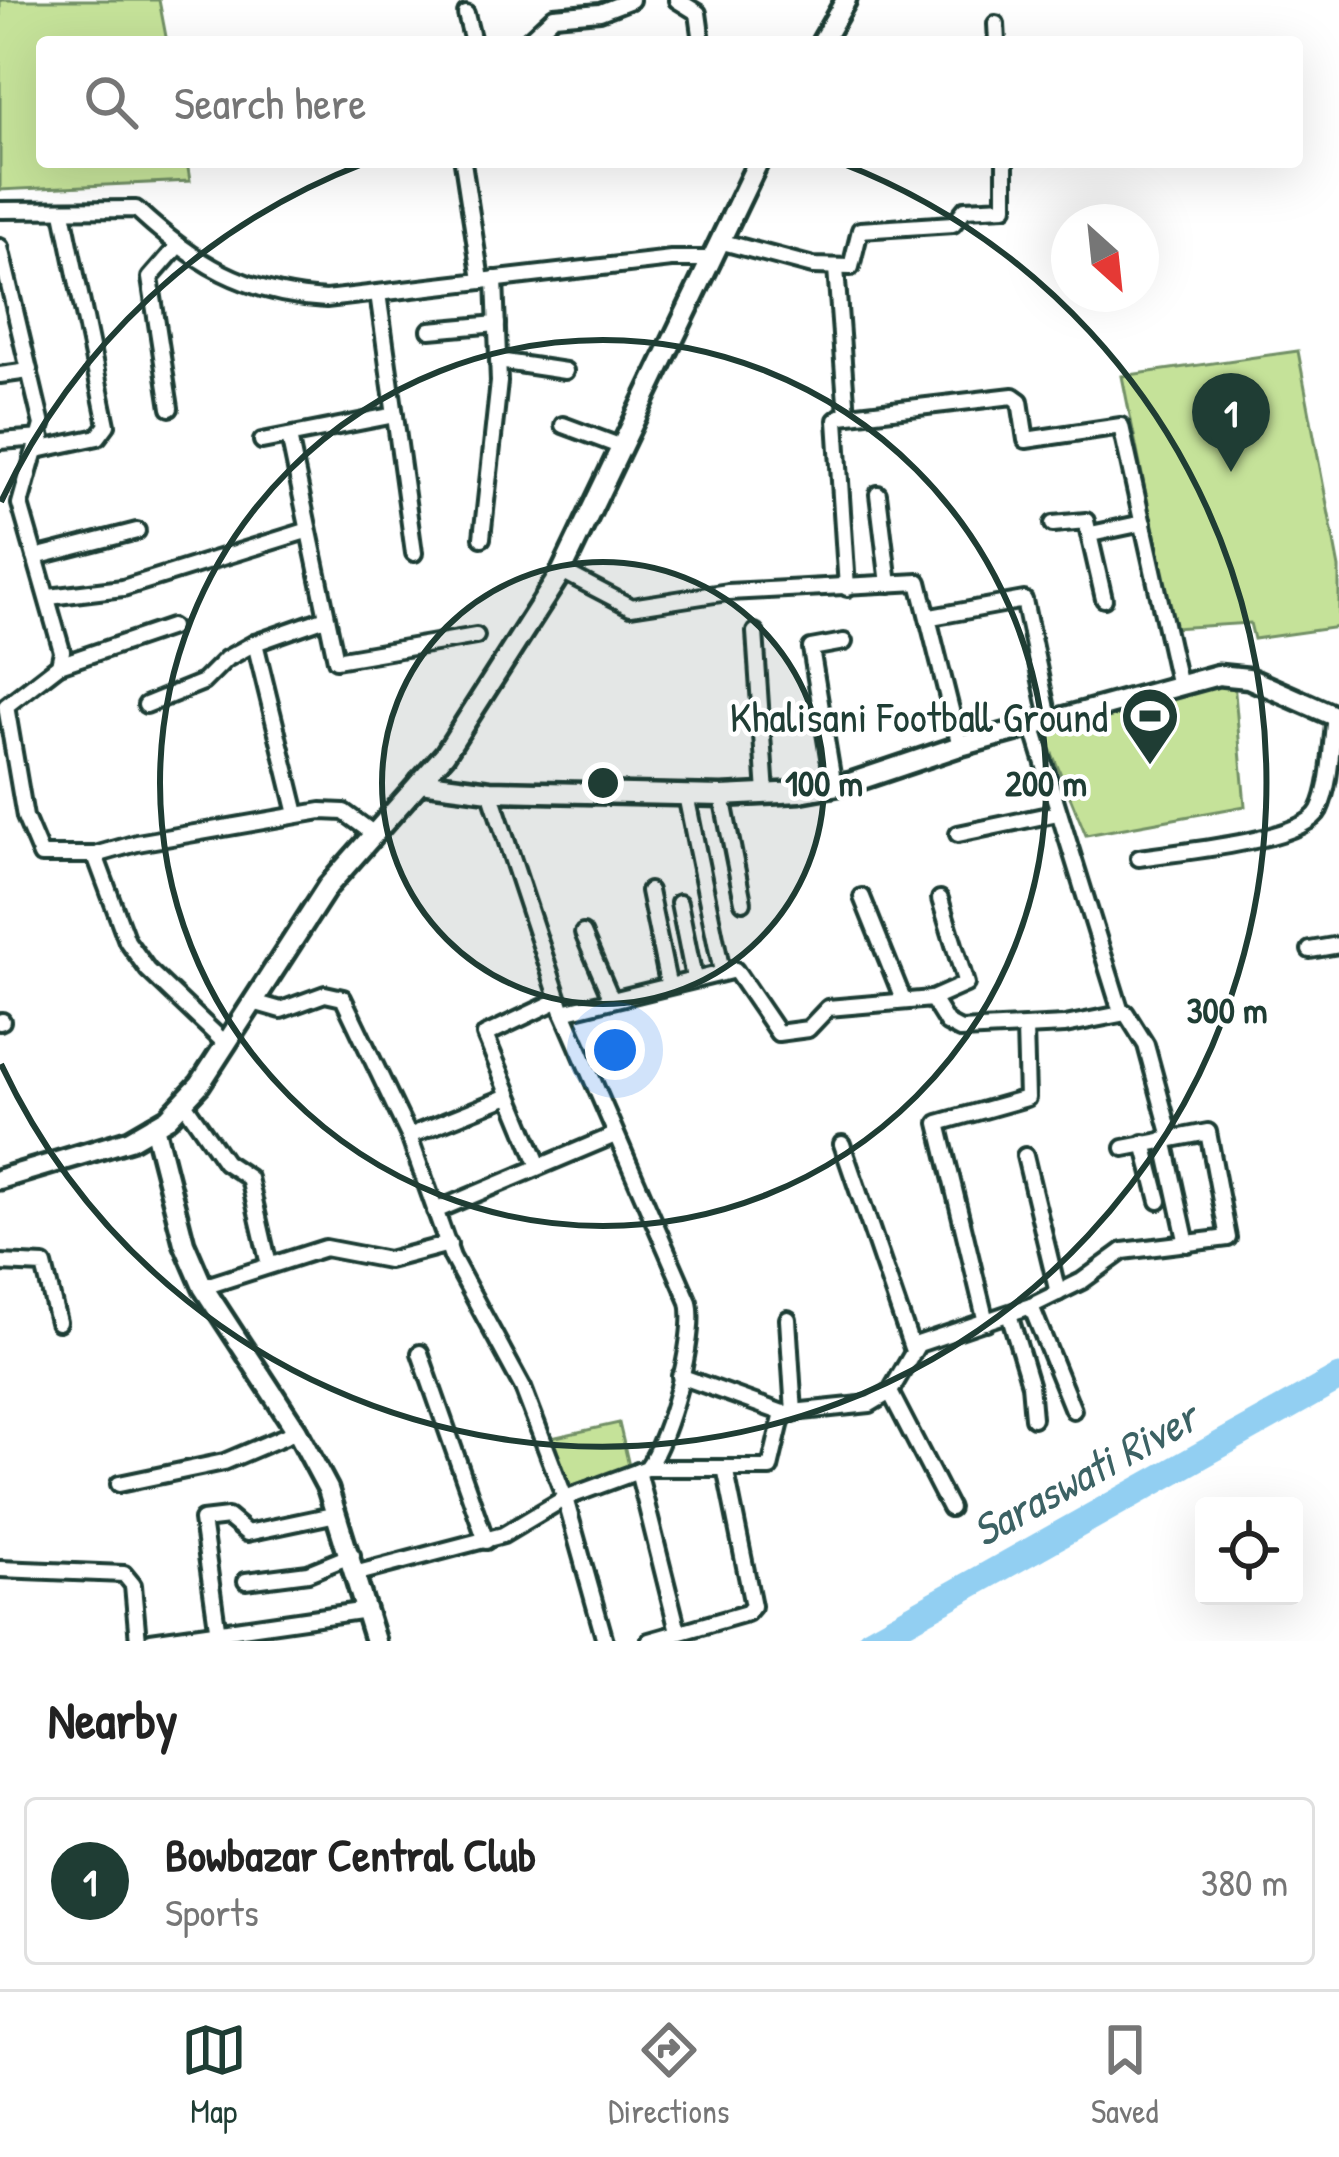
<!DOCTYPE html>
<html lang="en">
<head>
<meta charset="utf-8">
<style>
  :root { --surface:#fff; --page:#f6f6f6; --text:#222; --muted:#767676; --line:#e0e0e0; --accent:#1f3d34 }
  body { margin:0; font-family:"Patrick Hand",sans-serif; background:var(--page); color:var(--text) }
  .controls { position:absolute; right:36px; bottom:36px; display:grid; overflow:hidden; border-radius:12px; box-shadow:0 12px 48px #0002 }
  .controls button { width:108px; height:108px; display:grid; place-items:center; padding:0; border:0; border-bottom:3px solid var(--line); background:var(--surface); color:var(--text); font:60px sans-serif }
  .compass { position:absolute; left:1051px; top:204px; width:108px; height:108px; border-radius:50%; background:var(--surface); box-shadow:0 12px 48px #0002; rotate:153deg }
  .you { position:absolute; left:615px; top:1050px; width:42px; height:42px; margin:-30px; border:9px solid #fff; border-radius:50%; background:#1a73e8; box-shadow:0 0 0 18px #1a73e833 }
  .badge { display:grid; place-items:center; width:78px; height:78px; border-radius:50%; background:var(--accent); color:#fff; font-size:39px; font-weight:700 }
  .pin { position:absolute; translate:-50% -99px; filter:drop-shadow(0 3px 6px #0008) }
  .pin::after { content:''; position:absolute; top:63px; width:42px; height:36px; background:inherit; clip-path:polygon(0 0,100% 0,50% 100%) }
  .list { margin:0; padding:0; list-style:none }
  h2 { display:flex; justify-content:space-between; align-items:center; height:156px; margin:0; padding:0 48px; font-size:51px }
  h2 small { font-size:39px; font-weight:400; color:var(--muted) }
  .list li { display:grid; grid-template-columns:78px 1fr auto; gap:36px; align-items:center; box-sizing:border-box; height:168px; margin:0 24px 24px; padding:0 24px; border:3px solid var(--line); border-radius:12px }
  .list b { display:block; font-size:45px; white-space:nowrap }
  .list p { margin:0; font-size:39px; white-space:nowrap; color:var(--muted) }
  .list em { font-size:39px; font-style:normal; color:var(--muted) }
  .icon { flex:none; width:66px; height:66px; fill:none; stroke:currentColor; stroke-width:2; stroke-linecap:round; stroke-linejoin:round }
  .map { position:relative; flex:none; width:1339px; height:1641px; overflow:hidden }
  .search { position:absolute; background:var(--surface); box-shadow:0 12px 48px #0002; left:36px; right:36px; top:36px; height:132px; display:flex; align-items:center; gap:30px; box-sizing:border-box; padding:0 42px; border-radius:12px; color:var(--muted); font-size:45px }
  .sheet { height:348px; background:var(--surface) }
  nav { display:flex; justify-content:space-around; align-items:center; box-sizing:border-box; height:168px; border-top:3px solid var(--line); background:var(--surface); font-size:33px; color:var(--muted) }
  nav a { display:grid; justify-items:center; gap:6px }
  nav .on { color:var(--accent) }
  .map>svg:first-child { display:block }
  .green { fill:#c5e299; stroke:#729066; stroke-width:3 }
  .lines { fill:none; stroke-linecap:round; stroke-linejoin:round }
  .river { stroke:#92cff2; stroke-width:27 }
  .street-casing { stroke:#1f3d34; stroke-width:22 }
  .secondary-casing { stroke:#1f3d34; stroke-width:27 }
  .street { stroke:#fff; stroke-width:14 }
  .secondary { stroke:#fff; stroke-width:18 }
  .ring { fill:none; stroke:#1f3d34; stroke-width:6 }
  .labels { text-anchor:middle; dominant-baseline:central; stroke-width:9; stroke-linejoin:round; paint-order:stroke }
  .poi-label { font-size:42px; fill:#1f3d34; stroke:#fff; text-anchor:end }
  .water-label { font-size:45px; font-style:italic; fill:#3c6264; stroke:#fff }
  .centre { fill:#1f3d34; stroke:#fff; stroke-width:6 }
  .ring-label { font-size:36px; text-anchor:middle; font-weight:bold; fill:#1f3d34; stroke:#fff; stroke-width:9; stroke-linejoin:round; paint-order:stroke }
</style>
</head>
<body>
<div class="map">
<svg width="1339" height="1641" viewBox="0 0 1339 1641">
  <rect width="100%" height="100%" fill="#fff"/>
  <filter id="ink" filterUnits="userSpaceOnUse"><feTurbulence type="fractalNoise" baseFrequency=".00833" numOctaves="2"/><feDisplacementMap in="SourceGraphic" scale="24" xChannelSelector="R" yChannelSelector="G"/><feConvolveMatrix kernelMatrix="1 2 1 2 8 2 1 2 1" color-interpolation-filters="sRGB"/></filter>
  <g filter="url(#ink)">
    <g class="green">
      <path d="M0,0H159L167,42H42V162H187L190,181L0,190Z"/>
      <path d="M1298,351L1339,568V627L1254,639L1250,623L1173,628L1122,376Z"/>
      <path d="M1234,682L1245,806L1086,835L1042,729Z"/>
      <path d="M619,1423L629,1466L570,1486L551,1438Z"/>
    </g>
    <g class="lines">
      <path class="river" d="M870,1641L1339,1378"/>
      <g class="street-casing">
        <g id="street">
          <path d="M677,0L698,13L702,42"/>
          <path d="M466,14L473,42"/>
          <path d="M996,24L997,42"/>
          <path d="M526,42L554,16L600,12L631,0"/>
          <path d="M463,162L481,280"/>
          <path d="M0,210L136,209C195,264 245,294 326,299L671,259H711"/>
          <path d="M719,241L813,266L851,267L860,230L953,224L965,209L1005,207V162"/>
          <path d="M0,247L42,425L20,504L62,651L59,665L6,706L25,817L41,855H95L127,941L148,970L227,1045"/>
          <path d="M836,268L847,415"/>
          <path d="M378,293L414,553"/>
          <path d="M430,330L497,324"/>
          <path d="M498,361L565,371"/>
          <path d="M0,375L29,371"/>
          <path d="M170,408L150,278L177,247"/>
          <path d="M563,425L622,447"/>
          <path d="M289,436L336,660L476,636"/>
          <path d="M0,441L42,438"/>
          <path d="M262,441L395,415"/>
          <path d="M37,450L98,437L107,425L63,212"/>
          <path d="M878,494L889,584"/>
          <path d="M1053,524L1086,521L1104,599"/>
          <path d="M1091,534L1143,523"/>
          <path d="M482,538L499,382L495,279"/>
          <path d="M35,557L137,531"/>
          <path d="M562,571L631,607L728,592L919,582L960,746"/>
          <path d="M847,588L836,420L841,416L1013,396L1020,401L1026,440L1121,426L1178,682"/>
          <path d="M49,597L123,588L306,531"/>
          <path d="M931,617L1024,600L1050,723"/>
          <path d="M755,632L766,794"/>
          <path d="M59,665L171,627"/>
          <path d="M146,705L203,682L226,659L255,643"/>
          <path d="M1033,728L1121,1012"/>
          <path d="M834,787L811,648L844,642"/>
          <path d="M686,795L722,972"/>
          <path d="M722,796L743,902"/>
          <path d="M297,814L255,643L326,618"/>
          <path d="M958,834L1058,813"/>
          <path d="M95,855L137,843L321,811L344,812L374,834"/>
          <path d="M1139,858C1175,852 1303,842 1319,810C1331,785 1331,744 1335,716"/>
          <path d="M649,891L668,983"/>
          <path d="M862,897L903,999"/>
          <path d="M679,903L694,978"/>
          <path d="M583,933L611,998"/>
          <path d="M1310,950L1339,945"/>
          <path d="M932,999L966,984L940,899"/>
          <path d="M253,1002L281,1010L325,994L343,998L409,1136L452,1257L523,1388L565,1498L605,1641"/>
          <path d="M563,1012L735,970L778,1033L808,1029L828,1008L932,999L947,1023L960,1030L1065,1025L1126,1013L1146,1045L1171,1137"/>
          <path d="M0,1022L2,1021"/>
          <path d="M184,1103L225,1162L249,1178L269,1265"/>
          <path d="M409,1136L509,1096"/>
          <path d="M1164,1139L1187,1244"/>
          <path d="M1144,1143L1159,1201"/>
          <path d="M842,1144L912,1348"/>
          <path d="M1025,1156L1058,1293"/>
          <path d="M539,1166L485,1035L559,1000"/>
          <path d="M435,1211L615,1135"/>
          <path d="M0,1263L44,1265L58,1322"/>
          <path d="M203,1287L325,1248L388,1260L449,1244"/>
          <path d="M1031,1306L1073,1410"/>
          <path d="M1009,1314L1030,1384L1033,1418"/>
          <path d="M788,1319L794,1413"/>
          <path d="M986,1322L938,1123L1027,1098L1025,1028"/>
          <path d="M420,1353L486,1541"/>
          <path d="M680,1376L783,1413L870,1404L890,1392L918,1344L1031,1306L1082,1281L1123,1251L1228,1238L1208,1132L1124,1148"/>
          <path d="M890,1392L950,1508"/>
          <path d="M647,1468H770L783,1413"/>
          <path d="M638,1471L678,1631"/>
          <path d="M119,1484L224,1462L297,1431"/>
          <path d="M0,1569L124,1574L133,1585L138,1641"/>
          <path d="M358,1573L503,1535L565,1498L647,1468C668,1440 697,1336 689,1302L563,1012L490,791"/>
          <path d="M246,1581L308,1573L352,1555"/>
          <path d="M151,1641L367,1610"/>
          <path d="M219,1641L202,1520L228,1517L247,1533L337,1514"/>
          <path d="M649,1641L747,1613L753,1606L726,1472"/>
        </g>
      </g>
      <g class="secondary-casing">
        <g id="secondary">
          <path d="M822,42L846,0"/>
          <path d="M420,782L490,791L722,796L800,792L850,783L960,746L1218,675L1248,678L1339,718"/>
          <path d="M154,1126L184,1243L203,1287L297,1431L328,1489L375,1641"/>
          <path d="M0,1179L130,1140L168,1118L200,1084L328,886L445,754L562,571L758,162"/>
        </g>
      </g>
      <use href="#street" class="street"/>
      <use href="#secondary" class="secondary"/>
    </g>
  </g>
  <circle cx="603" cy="783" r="221" fill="#1f3d34" fill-opacity=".12"/>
  <g class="ring">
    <circle cx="603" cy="783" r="221"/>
    <circle cx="603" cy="783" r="443"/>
    <path d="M1 502A664 664 0 0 1 365 163M841 163A664 664 0 1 1 1 1064"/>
  </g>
  <defs>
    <g id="stadium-pin" transform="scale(3)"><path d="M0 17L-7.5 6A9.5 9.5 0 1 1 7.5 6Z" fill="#1f3d34" stroke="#fff"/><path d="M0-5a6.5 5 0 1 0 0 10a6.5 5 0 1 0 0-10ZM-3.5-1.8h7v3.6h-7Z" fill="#fff"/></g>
  </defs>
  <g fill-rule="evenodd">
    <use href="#stadium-pin" x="1150" y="716"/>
  </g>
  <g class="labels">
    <g class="poi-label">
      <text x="1108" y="716">Khalisani Football Ground</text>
    </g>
    <g class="water-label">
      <text transform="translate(1084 1473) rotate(-29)">Saraswati River</text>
    </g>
  </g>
  <circle cx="603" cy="783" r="18" class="centre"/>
  <g class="ring-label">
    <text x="824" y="796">100 m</text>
    <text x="1046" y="796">200 m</text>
    <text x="1227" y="1023">300 m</text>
  </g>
</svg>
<div class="controls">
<button><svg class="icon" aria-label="locate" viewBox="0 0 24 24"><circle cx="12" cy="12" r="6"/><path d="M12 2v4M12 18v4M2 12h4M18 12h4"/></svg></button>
</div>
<svg class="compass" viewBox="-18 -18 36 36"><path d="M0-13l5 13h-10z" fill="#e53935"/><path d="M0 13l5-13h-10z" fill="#767676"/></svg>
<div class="you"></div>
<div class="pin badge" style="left:1231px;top:472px">1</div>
<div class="search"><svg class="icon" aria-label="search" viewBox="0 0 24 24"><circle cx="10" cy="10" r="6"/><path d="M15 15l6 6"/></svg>Search here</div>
</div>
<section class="sheet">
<h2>Nearby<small></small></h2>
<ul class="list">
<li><span class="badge">1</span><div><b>Bowbazar Central Club</b><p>Sports</p></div><em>380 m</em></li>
</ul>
</section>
<nav>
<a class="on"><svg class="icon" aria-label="map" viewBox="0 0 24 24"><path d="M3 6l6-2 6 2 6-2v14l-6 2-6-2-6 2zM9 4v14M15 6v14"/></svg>Map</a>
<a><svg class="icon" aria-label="directions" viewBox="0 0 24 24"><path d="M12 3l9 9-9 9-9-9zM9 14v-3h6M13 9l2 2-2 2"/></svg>Directions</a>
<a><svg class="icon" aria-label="saved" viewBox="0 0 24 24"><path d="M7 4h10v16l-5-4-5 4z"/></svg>Saved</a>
</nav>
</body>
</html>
